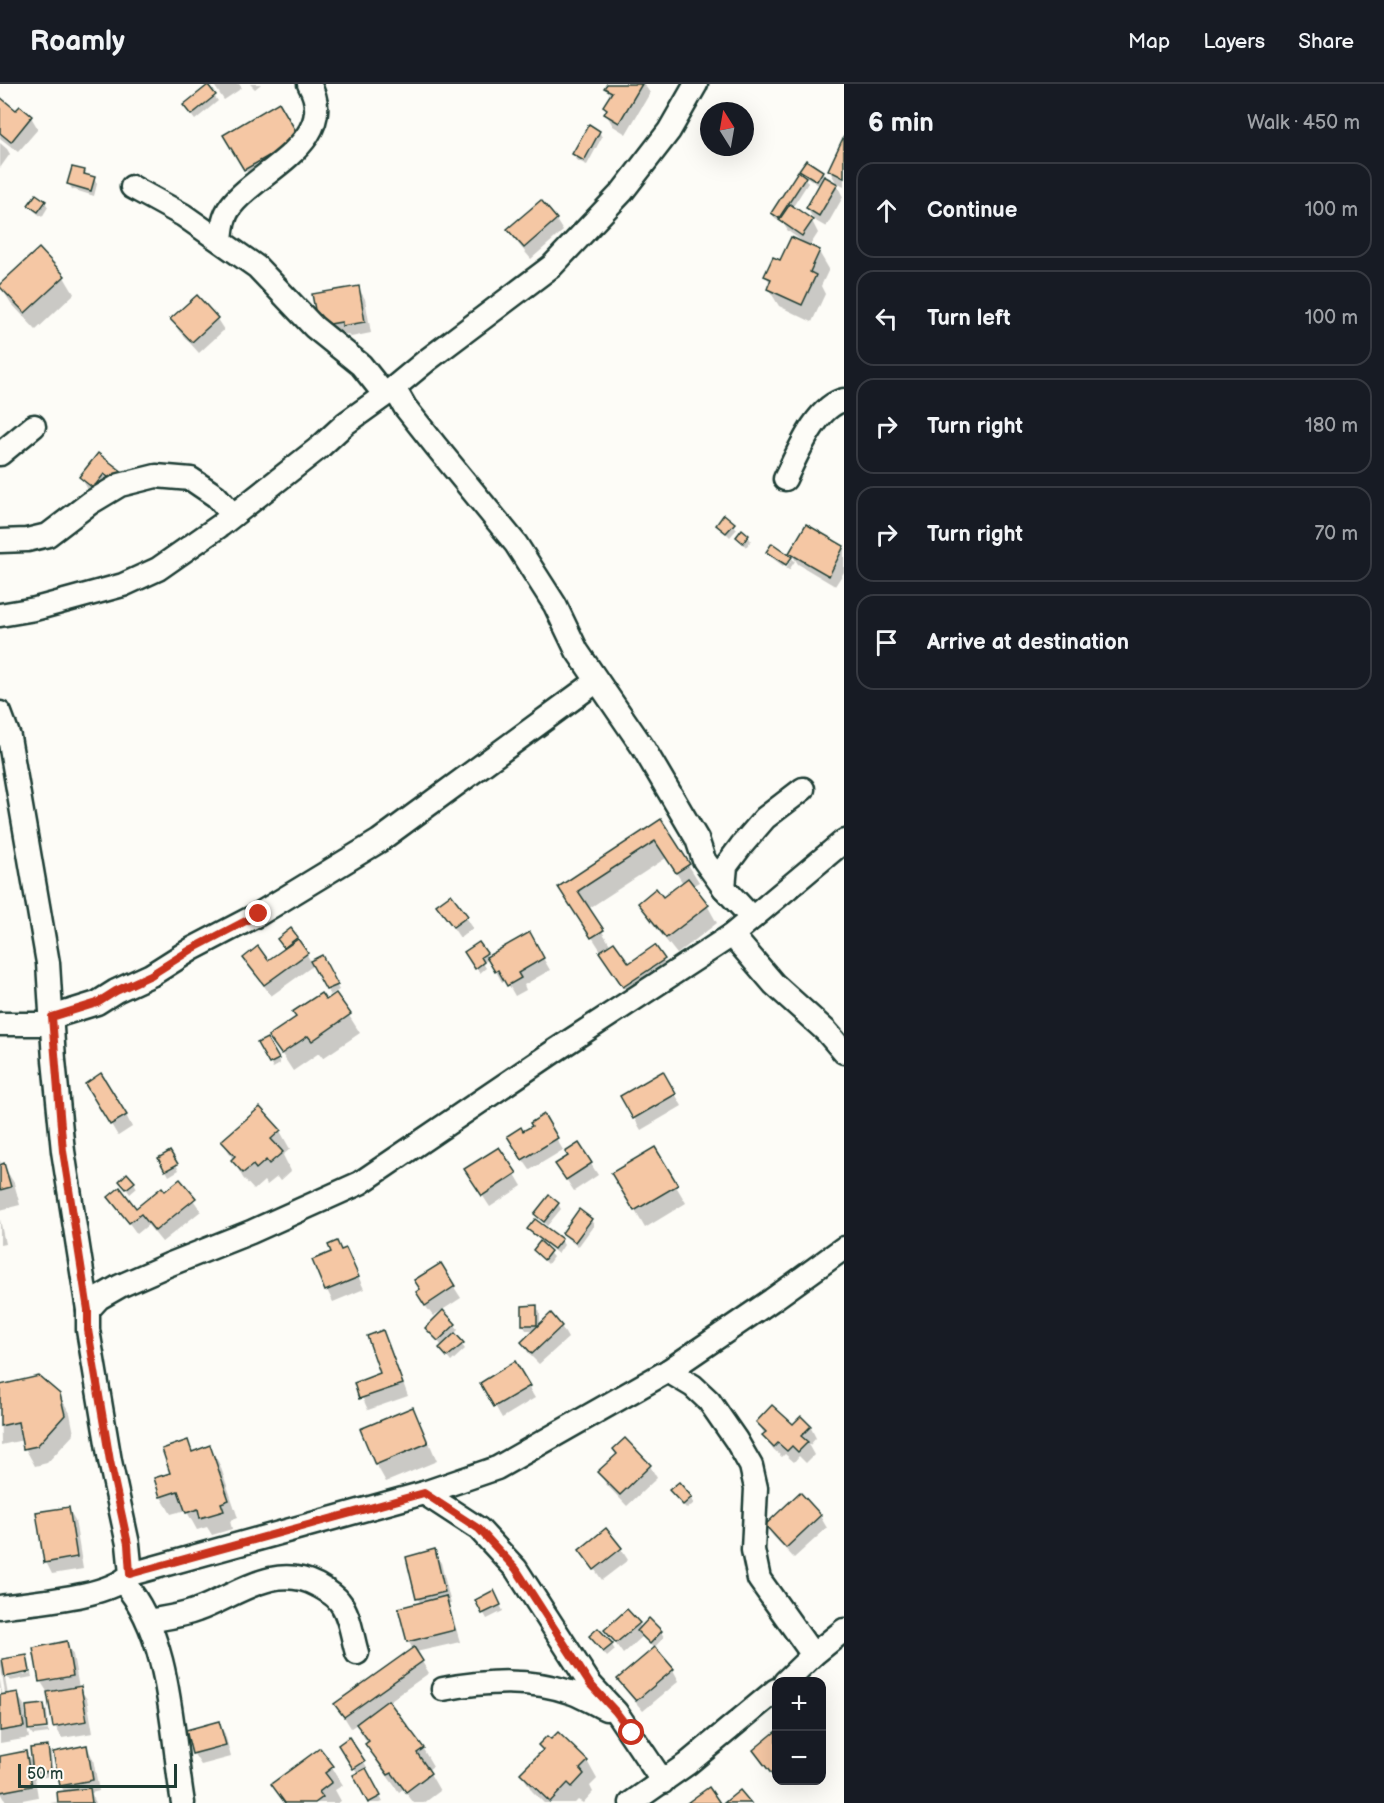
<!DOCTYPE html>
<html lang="en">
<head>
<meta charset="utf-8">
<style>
  :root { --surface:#171b24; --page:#242831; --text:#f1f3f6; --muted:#9ea1a6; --line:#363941 }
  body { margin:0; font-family:"Balsamiq Sans",sans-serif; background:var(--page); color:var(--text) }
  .controls { position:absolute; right:18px; bottom:18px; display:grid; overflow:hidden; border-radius:12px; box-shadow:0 6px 24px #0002 }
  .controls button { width:54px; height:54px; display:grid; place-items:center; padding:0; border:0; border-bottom:2px solid var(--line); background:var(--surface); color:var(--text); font:30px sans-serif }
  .compass { position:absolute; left:700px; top:18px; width:54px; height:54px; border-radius:50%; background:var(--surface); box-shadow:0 6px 24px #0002; rotate:349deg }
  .scale { position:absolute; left:18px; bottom:15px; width:159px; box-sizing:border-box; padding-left:6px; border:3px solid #1f3d34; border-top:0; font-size:16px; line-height:21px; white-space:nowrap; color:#1f3d34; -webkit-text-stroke:4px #fdfcf7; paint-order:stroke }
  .stop { position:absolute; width:18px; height:18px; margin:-14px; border:4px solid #c8321e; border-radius:50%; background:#fff }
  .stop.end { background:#c8321e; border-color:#fff; box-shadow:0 2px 6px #0008 }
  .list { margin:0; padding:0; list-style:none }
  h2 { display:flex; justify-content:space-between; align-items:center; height:78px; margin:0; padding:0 24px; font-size:26px }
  h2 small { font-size:20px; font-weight:400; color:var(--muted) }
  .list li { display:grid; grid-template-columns:39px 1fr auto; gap:18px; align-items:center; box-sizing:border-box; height:96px; margin:0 12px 12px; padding:0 12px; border:2px solid var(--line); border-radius:18px }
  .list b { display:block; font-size:22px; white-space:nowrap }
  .list em { font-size:20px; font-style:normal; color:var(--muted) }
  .icon { flex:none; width:33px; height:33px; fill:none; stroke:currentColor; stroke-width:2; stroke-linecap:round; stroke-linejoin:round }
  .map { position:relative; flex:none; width:844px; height:1719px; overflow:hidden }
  header { display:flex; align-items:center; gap:36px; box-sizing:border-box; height:84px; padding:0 30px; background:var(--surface); border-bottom:2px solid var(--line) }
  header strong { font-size:28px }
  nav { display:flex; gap:33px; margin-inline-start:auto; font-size:21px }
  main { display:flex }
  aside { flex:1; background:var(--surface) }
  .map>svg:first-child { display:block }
  .shadow { fill:#0003 }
  .building { fill:#f5c7a4; stroke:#1f3d34; stroke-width:1.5 }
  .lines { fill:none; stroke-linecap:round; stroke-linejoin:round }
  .minor-casing { stroke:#1f3d34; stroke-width:27 }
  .minor { stroke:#fdfcf7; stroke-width:22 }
  .route { stroke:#c8321e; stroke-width:8 }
</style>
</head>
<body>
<header>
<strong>Roamly</strong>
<nav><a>Map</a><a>Layers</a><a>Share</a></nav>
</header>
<main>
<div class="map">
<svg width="844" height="1719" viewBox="0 0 844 1719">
  <rect width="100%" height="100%" fill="#fdfcf7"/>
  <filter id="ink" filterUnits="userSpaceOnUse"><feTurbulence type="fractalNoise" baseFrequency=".0167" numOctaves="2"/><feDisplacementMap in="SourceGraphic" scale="12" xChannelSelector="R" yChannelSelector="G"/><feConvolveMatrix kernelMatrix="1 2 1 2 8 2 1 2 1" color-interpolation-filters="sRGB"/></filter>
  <g filter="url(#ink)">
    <g class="shadow">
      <path d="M213,0H239L242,4L224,16Z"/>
      <path d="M250,0H261L255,5Z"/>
      <path d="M608,0H644L650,9L626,50L613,42L606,30L608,27L605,22L611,12L606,4Z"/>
      <path d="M207,3L218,17L195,36L188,27Z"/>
      <path d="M0,15L16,28L31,33L38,45L18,68L0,54Z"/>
      <path d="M278,21L308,72L256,103L225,51Z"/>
      <path d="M599,48L602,53L587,81L576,76L573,70Z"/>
      <path d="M844,55V102L836,98L829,86Z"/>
      <path d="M0,59L7,65L10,70L0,84Z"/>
      <path d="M801,86L822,88L825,94L837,101L843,113L826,143L814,136L807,124L820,102L804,91Z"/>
      <path d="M84,87L87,92L94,95L97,100L94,112L72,105L69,100Z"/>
      <path d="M805,94L808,99L792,124L812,137L818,149L809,163L819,168L829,185L821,202L825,210L812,238L779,222L768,204L771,200L766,192L781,178L806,160L788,147L783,139L775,135L772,129Z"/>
      <path d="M45,118L48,123L42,133L33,126L30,121Z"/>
      <path d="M540,118L556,136L563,147L531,175L516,157L509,145Z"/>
      <path d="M39,166L64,193L74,210L36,246L11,219L0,202Z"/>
      <path d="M358,203L365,215L371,249L351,253L348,250L327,253L320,242Z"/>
      <path d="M197,213L217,235L224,246L199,269L179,247L172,235Z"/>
      <path d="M99,371L123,390L100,414L87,404L81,393Z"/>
      <path d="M733,440L737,445L730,453L718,441Z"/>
      <path d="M806,442L844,464V488L835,502L798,480L791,469Z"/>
      <path d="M748,452L751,457L746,463L737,453Z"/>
      <path d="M768,468L790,473L783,482L771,473Z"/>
      <path d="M790,473L795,477L789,486L786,484L792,475Z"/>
      <path d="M661,737L699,798L692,802L707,821L717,839L677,870L650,836L640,819L663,816L683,799L666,774L588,825L611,862L628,881L655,863L670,888L631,914L560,803Z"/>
      <path d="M438,821L466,833L473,844L460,854Z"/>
      <path d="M529,850L550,886L524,901L526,906L515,912L506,896L502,898L489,875L483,879L486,884L480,889L469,874L478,860L488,874Z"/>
      <path d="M297,853L311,878L321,873L339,906L330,911L314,881L271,912L245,874L268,878L286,865L282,861Z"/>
      <path d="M336,911L360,949L323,974L319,969L293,987L270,952Z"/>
      <path d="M267,956L280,980L273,984L259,959Z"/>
      <path d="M663,989L682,1022L641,1046L622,1013Z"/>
      <path d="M94,1012L126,1031L132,1043L118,1052Z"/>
      <path d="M260,1025L280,1047L290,1065L283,1071L291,1087L280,1097L277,1093L267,1101L264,1097L254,1106L243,1094L223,1057Z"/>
      <path d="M543,1032L563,1066L530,1086L515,1064L523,1050L534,1043Z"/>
      <path d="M579,1061L598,1091L574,1107L564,1092L569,1072Z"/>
      <path d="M654,1065L686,1119L645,1144L614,1090Z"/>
      <path d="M170,1070L179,1086L169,1092L160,1075Z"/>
      <path d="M0,1076L2,1082L3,1081L14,1099L20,1121L0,1126Z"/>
      <path d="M515,1090L522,1102L490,1123L473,1097Z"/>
      <path d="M121,1097L134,1099L137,1104L130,1110Z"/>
      <path d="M180,1097L201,1127L162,1158L148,1141L137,1150L110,1113L136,1126L165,1109Z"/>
      <path d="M558,1120L561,1125L547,1142L536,1131Z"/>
      <path d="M0,1135L5,1160L0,1161Z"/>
      <path d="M591,1136L594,1141L578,1163L567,1154L564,1149Z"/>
      <path d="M529,1145L561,1156L564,1161L558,1170L544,1159L542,1161L553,1173L548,1180L534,1166L542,1157L532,1150Z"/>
      <path d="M346,1166L364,1205L333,1218L327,1206L341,1167Z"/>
      <path d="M440,1181L461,1214L433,1232L424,1220L422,1206Z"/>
      <path d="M536,1223L540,1228V1242H561L568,1254L539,1280L529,1270L522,1258L535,1246H526L523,1241Z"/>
      <path d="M443,1229L455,1241L458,1246L454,1250L465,1265L451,1278L440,1264L442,1262L427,1244Z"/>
      <path d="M383,1248L389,1260L408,1312L368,1326L356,1299L382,1290Z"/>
      <path d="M514,1279L535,1314L502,1334L482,1299Z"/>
      <path d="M0,1302L59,1311L70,1329L74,1350L47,1379L35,1382L25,1364L23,1356L1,1361Z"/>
      <path d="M412,1325L422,1342L437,1377L386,1398L376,1380Z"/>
      <path d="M758,1338L810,1342L816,1354L809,1362L814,1371L806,1379L799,1372L794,1378L785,1370L782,1373L771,1363Z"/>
      <path d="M187,1358L194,1369L210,1363L220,1381L238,1434L230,1437L232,1445L212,1451L207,1443L197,1446L186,1426L171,1430L161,1413L156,1395L172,1390Z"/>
      <path d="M650,1382L657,1394L627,1422L606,1400L599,1388Z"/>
      <path d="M674,1411L691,1413L694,1419L687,1425Z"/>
      <path d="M68,1424L75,1436L83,1485L52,1490L46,1478Z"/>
      <path d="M820,1432L827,1444L794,1474L773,1452L766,1441Z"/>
      <path d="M621,1465L628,1476L602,1496L581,1466Z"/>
      <path d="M434,1467L441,1479L451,1520H449L460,1558L416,1568L429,1589L388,1618L423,1665L433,1682L428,1686L440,1707L424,1719H414L403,1705L399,1708L377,1678L357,1640L351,1644L336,1620L413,1565L408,1557L421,1520L418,1515L408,1474Z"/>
      <path d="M497,1514L503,1527L487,1535L477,1517Z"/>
      <path d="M638,1539L641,1544L661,1548L664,1553L654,1564L673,1586L679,1597L643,1627L626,1607L619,1595L655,1565L642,1553L623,1570L606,1546Z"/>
      <path d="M591,1552L612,1561L615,1566L607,1573Z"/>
      <path d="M66,1559L73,1571L79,1604L87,1615L93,1649L62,1654L55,1642L48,1609L41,1598Z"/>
      <path d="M26,1572L31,1586L6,1591L4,1589L8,1611L17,1610L24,1621L26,1635L44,1622L47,1627L48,1643L30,1644V1646L27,1643L29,1654L0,1659V1595L2,1610L5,1609L0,1576L5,1584Z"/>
      <path d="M31,1589L32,1593L10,1597L8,1594Z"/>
      <path d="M218,1639L225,1650L231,1673L201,1681L194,1670L188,1647Z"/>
      <path d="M48,1646L49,1649L33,1651L30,1647Z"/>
      <path d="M776,1649V1696H788L781,1702L761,1678L755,1666Z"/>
      <path d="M349,1655L367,1683L364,1684L383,1718L380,1719H369L355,1691L358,1690L340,1661Z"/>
      <path d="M540,1661L587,1677L597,1695L590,1702L593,1708L583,1719L578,1716L575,1719H544L532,1707L522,1690L543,1668Z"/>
      <path d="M87,1663L93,1675L99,1707L91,1709L96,1719H50L60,1717L65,1709L61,1702Z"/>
      <path d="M47,1664L51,1669L53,1692L37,1694L34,1688L38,1713L7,1719L0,1707V1673L26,1669L34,1682Z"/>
      <path d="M320,1666L343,1701L335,1706L341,1717L338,1719H284L273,1700Z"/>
    </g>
    <g class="building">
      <path d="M607,0H642L619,39L604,30L607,25L603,22L612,8L604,4Z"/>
      <path d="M208,1L216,11L191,31L183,21Z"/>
      <path d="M0,13L16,26L20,22L32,32L11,58L0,49Z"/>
      <path d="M279,18L300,54L244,86L223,51Z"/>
      <path d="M589,40L600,47L584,77L572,70Z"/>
      <path d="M844,52V94L828,86Z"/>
      <path d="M806,76L823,87L817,97L799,86Z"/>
      <path d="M72,83L85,86L84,90L95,93L91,107L67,100Z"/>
      <path d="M798,87L806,93L779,134L771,129Z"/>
      <path d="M824,92L838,100L819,132L806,124Z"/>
      <path d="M36,110L46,117L38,128L28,121Z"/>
      <path d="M541,116L557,135L524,164L507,145Z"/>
      <path d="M790,120L813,136L802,152L779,136Z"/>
      <path d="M791,153L820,166L810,188L816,191L802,221L767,205L771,195L764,192L773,173L780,176Z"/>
      <path d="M39,164L65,192L25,229L0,203V200Z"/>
      <path d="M359,202L365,238L342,242V238L318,242L312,210Z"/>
      <path d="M197,211L218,234L192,258L170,235Z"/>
      <path d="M98,369L124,389L116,399L104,390L93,404L79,393Z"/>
      <path d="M724,430L735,439L726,449L716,441Z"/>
      <path d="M806,440L844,462L829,492L789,469Z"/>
      <path d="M742,445L749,451L743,459L736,453Z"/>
      <path d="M772,459L792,473L786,481L766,468Z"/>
      <path d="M661,735L690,780L676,789L655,757L578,807L604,846L591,854L558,803Z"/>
      <path d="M688,794L709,821L666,854L638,819L656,804L663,813Z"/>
      <path d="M451,810L468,832L453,843L436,821Z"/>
      <path d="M291,844L298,853L284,864L277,855Z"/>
      <path d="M530,848L544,874L518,889L521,894L507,902L498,886L495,888L486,873Z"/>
      <path d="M298,855L308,869L264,901L243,874L258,862L268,876Z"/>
      <path d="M479,858L487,869L481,873L484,878L475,885L464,868Z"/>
      <path d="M614,858L629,879L655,861L665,875L623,903L599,868Z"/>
      <path d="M322,871L338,901L326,906L310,877Z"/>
      <path d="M321,909L326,916L336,909L351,930L312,957L308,952L281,970L268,952L296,933L292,928Z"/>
      <path d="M267,954L279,975L269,980L257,959Z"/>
      <path d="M663,987L676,1010L633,1035L620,1012Z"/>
      <path d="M101,989L127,1031L110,1041L85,1000Z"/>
      <path d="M260,1023L281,1046L271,1055L283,1068L269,1080L266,1076L256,1085L253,1081L243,1089L231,1076L235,1072L221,1057Z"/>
      <path d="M544,1030L558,1054L522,1076L507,1052L521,1043L523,1047L532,1042L530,1039Z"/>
      <path d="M579,1059L592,1079L566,1096L555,1080L568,1072L565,1068Z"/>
      <path d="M499,1063L517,1089L482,1112L464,1085Z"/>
      <path d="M655,1063L678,1101L634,1127L611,1089Z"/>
      <path d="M170,1067L178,1080L165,1087L158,1074Z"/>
      <path d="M4,1079L11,1103L0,1106V1081Z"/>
      <path d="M127,1089L135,1098L126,1105L119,1097Z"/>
      <path d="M180,1095L196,1114L155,1147L141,1130L129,1139L108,1113L120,1103L136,1124L162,1103L165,1107Z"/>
      <path d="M549,1111L559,1119L544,1138L534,1130Z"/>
      <path d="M579,1125L592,1135L575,1158L562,1149Z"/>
      <path d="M535,1135L562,1155L554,1165L527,1145Z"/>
      <path d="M337,1157L341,1166L346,1164L359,1193L325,1207L312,1176L331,1168L328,1161Z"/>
      <path d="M540,1157L551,1167L544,1176L533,1166Z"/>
      <path d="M441,1179L455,1202L425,1222L416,1208L420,1205L414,1196Z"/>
      <path d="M537,1221V1241H522V1222Z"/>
      <path d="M443,1226L456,1240L438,1257L425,1244Z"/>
      <path d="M551,1229L562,1242L532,1270L521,1258Z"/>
      <path d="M383,1246L403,1300L359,1315L354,1299L380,1289L367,1252Z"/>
      <path d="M455,1249L464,1259L447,1273L439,1264Z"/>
      <path d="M515,1277L530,1302L494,1323L480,1299Z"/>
      <path d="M39,1292L60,1310L65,1331L37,1362L23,1365L18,1338L0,1342V1301Z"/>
      <path d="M772,1321L793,1340L801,1332L811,1342L801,1352L808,1358L798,1368L792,1362L787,1367L778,1359L774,1363L762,1351L766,1348L756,1338Z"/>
      <path d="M413,1323L428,1359L375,1381L360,1345Z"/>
      <path d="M625,1354L651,1381L620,1411L597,1388L617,1370L613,1365Z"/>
      <path d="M188,1356L192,1368L210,1361L229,1416L221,1419L224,1427L200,1434L198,1425L186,1429L178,1407L160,1413L154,1394L170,1389L162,1365Z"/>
      <path d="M679,1398L692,1413L683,1421L669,1406Z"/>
      <path d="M800,1408L821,1431L786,1464L765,1441Z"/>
      <path d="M69,1423L77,1473L44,1479L36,1428Z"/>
      <path d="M606,1444L622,1464L594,1486L579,1466Z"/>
      <path d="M435,1465L445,1508L416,1515L406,1473Z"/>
      <path d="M494,1506L501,1521L482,1530L475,1516Z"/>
      <path d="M446,1512L455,1546L407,1558L398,1524Z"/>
      <path d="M627,1525L640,1539L616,1559L604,1546Z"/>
      <path d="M649,1534L662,1547L650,1560L637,1547Z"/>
      <path d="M598,1544L613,1560L603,1568L589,1552Z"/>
      <path d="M67,1557L73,1592L39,1598L33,1564Z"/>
      <path d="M414,1563L423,1577L344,1633L334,1620Z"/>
      <path d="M655,1563L674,1585L636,1617L617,1595Z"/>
      <path d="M27,1571L30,1588L5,1593L2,1575Z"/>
      <path d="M81,1602L87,1637L53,1643L47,1608Z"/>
      <path d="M18,1608L24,1643L0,1647V1611Z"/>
      <path d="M388,1616L424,1664L417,1669L431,1689L406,1708L392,1689L388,1691L365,1660L369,1657L356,1640Z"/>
      <path d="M44,1620L47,1644L28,1646L26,1622Z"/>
      <path d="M219,1637L226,1661L192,1670L186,1646Z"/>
      <path d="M776,1647V1689L773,1692L753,1666Z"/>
      <path d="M558,1648L588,1677L580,1685L584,1690L572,1703L568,1699L550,1718L520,1689L543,1666L538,1661L547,1652L551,1655Z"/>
      <path d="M349,1653L365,1677L353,1685L338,1661Z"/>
      <path d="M87,1661L93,1696L60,1702L53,1668Z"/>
      <path d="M48,1662L51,1687L33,1689L30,1664Z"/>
      <path d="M320,1664L334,1682L325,1689L332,1698L319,1708L323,1713L315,1719H285L271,1700Z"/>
      <path d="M26,1667L32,1702L0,1708V1672Z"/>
      <path d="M366,1684L381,1712L368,1719L353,1691Z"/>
      <path d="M709,1703L720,1719H687Z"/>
      <path d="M90,1704L92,1719H58L57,1708Z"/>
      <path d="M740,1706L751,1719H724Z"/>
    </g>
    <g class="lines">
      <g class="minor-casing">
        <g id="minor">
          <path d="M132,103L183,131L257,183L314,243L361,281L385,311"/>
          <path d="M221,157C222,145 223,132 231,122C257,87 341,57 309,0"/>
          <path d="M394,304L405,323L435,361L516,460L555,521L577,567L644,665L674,716L697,755L704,776L724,804L752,834"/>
          <path d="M0,370L34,342"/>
          <path d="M785,395C797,371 816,322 844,316"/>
          <path d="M0,457L27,456L48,451L90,419L120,401L156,392L191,395L216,412L233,431"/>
          <path d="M0,531L35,525L123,501L158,485L221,441L320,363L346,339L385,311L426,277L552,182L622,108L669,47L696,0"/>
          <path d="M0,629L9,653L48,879L54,976L63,1067L88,1226"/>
          <path d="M724,804L726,782L741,762L765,734L803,705"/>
          <path d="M732,851L774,900L826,947L844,968"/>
          <path d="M52,933L97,919L116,907L151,891L192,865L259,830L379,757L597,597"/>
          <path d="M0,940H52"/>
          <path d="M668,1287L693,1302L709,1317L736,1356L751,1382L756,1404L753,1466L759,1495L813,1571"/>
          <path d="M424,1409L479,1445L516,1485L590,1600L616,1628L663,1698"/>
          <path d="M131,1490L424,1409L497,1384L668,1287L772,1216L844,1164"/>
          <path d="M123,1498C172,1554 171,1649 183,1719"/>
          <path d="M0,1523C33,1518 108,1514 131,1490L128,1460L110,1377L88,1246V1226L99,1214L120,1202L168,1181L251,1148L360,1099L556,966L732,851L844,757"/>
          <path d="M148,1537C164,1534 182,1532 197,1526C236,1512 274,1478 317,1501C324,1505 334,1510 339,1517C350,1530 352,1553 357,1569"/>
          <path d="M785,1598L813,1571L844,1546"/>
          <path d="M443,1605C486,1597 530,1594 573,1609C584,1613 595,1620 606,1625"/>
          <path d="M631,1719L687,1680L776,1606"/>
        </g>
      </g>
      <use href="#minor" class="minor"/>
    </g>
  </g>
  <g class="lines" filter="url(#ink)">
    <path class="route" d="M259,830L192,865L151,891L116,907L97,919L52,933L63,1067L88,1226V1246L110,1377L128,1460L130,1490L424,1409L479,1445L516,1485L590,1600L616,1628L632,1649"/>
  </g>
</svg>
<div class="controls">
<button>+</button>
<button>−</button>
</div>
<svg class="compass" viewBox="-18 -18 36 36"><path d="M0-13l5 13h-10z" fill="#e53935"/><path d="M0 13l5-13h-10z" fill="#9ea1a6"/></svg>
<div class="scale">50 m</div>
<div class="stop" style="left:632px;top:1649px"></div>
<div class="stop end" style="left:259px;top:830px"></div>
</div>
<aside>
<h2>6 min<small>Walk · 450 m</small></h2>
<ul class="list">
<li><svg class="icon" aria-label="ahead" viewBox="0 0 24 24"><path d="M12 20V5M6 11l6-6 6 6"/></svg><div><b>Continue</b></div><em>100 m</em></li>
<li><svg class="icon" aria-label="left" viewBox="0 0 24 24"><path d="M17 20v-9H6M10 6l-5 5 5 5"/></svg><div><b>Turn left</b></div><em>100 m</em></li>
<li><svg class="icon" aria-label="right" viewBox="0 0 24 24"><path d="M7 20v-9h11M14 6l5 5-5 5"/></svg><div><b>Turn right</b></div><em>180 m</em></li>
<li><svg class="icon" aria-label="right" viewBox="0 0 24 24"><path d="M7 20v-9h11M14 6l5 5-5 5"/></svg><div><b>Turn right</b></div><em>70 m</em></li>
<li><svg class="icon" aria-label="arrive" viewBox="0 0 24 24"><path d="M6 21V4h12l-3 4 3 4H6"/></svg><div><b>Arrive at destination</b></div></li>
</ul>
</aside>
</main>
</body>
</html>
